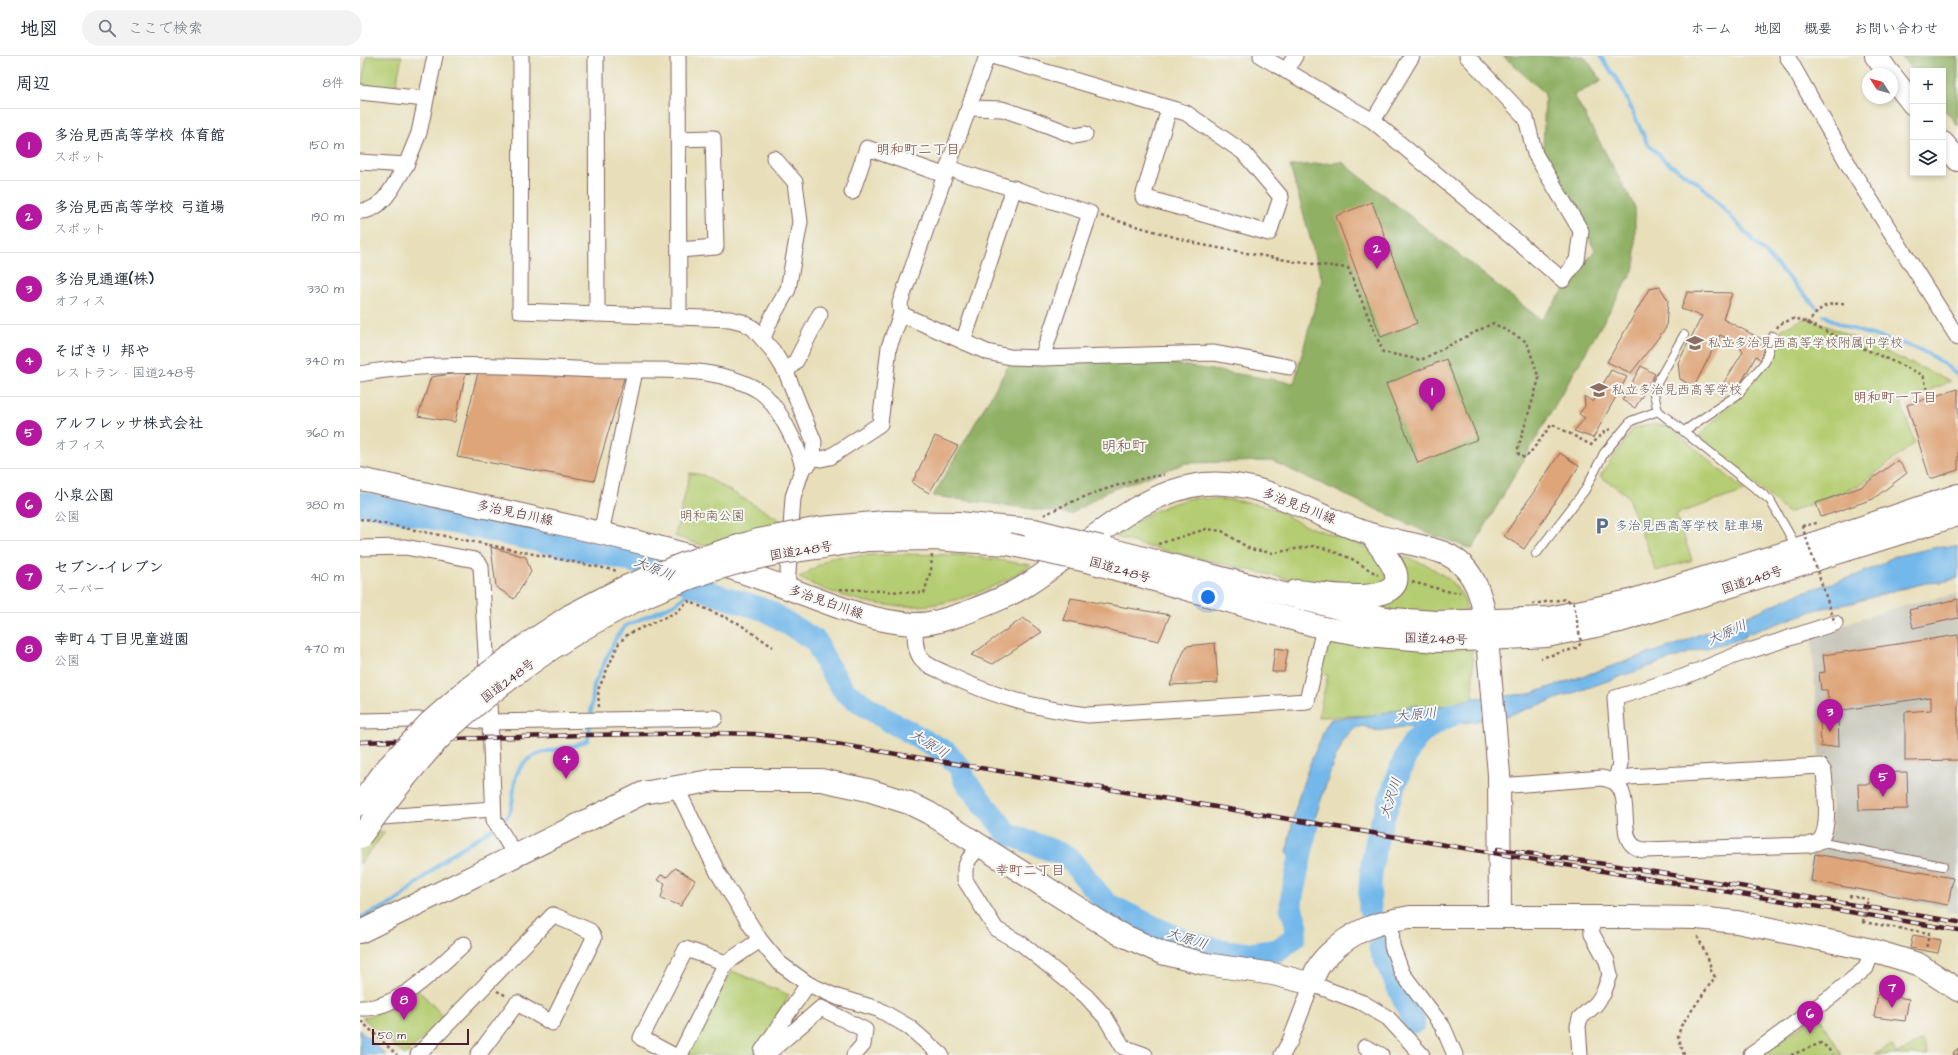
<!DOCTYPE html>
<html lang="ja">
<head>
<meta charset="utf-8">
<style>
  :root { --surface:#fff; --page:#f2f2f3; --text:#1f2937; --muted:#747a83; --line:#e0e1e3; --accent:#b5179e }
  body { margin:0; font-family:"Architects Daughter","Klee One",sans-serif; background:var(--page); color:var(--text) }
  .controls { position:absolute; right:12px; top:12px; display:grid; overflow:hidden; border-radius:0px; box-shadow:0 2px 6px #0003 }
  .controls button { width:36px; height:36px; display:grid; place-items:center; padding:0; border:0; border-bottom:1px solid var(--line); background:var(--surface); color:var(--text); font:20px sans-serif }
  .compass { position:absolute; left:1502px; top:12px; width:36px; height:36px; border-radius:50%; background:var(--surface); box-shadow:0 2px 6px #0003; rotate:306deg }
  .scale { position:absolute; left:12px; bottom:10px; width:97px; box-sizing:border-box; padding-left:4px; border:2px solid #4a1f2b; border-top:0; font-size:11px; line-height:14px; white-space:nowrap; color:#4a1f2b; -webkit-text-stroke:3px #f6f6f2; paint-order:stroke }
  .you { position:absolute; left:848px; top:541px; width:14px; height:14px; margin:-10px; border:3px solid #fff; border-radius:50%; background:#1a73e8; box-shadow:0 0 0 6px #1a73e833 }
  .badge { display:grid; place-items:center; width:26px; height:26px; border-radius:50%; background:var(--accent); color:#fff; font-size:13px; font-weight:700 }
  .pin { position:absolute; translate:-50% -33px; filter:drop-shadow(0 1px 2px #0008) }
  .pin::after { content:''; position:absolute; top:21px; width:14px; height:12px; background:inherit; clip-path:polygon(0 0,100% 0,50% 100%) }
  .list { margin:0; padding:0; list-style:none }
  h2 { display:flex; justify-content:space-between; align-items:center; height:52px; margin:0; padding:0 16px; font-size:17px }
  h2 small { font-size:13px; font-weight:400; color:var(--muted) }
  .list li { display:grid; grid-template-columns:26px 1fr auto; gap:12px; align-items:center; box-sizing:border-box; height:72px; padding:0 16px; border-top:1px solid var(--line) }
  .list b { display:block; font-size:15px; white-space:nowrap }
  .list p { margin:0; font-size:13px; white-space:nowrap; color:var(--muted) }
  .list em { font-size:13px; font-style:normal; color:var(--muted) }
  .icon { flex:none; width:22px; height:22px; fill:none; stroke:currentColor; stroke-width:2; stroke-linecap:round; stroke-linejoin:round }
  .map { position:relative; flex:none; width:1598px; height:999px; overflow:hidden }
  header { display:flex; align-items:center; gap:24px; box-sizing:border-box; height:56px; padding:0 20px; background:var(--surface); border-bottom:1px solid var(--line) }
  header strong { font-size:19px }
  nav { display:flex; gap:22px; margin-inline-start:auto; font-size:14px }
  .search { width:280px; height:36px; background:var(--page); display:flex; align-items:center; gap:10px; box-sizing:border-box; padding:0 14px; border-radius:22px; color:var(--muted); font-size:15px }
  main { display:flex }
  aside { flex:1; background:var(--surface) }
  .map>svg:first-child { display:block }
  .industrial { fill:#c6c5b8 }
  .green { fill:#b5cd72; stroke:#80764e }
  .forest { fill:#90b064; stroke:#6d6848 }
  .water { fill:#73b8ea; stroke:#5e6c8a }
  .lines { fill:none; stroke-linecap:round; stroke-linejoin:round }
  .stream { stroke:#73b8ea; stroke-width:4 }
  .river { stroke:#73b8ea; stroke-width:23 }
  .building { fill:#dea579 }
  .lane-casing { stroke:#81625d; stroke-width:10 }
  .street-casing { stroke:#81625d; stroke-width:17 }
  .secondary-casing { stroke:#81625d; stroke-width:24 }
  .primary-casing { stroke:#81625d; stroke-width:24 }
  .highway-casing { stroke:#81625d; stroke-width:24 }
  .path { stroke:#81625d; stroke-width:2.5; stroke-dasharray:3 3; stroke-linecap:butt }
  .lane { stroke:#fff; stroke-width:8 }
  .street { stroke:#fff; stroke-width:15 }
  .secondary { stroke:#fff; stroke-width:22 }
  .primary { stroke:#fff; stroke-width:22 }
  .highway { stroke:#fff; stroke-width:22 }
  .rail-casing { stroke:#4a1f2b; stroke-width:4.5 }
  .rail { stroke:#f6f6f2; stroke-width:3; stroke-dasharray:9; stroke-linecap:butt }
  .highway-bridge-casing { stroke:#81625d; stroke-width:24; stroke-linecap:butt }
  .path-bridge { stroke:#81625d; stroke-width:2.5; stroke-dasharray:3 3; stroke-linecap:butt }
  .highway-bridge { stroke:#fff; stroke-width:22 }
  .labels { text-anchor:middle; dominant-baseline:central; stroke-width:4; stroke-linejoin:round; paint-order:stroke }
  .education-label { font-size:13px; fill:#785e54; stroke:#f6f6f2; text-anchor:start }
  .street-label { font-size:13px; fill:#4a1f2b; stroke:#f6f6f2 }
  .park-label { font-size:13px; fill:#6a5340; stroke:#f6f6f2 }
  .service-label { font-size:13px; fill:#4e5e75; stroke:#f6f6f2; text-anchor:start }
  .neighbourhood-label { font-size:14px; fill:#7e4e46; stroke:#f6f6f2 }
  .water-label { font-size:14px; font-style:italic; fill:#58556e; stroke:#f6f6f2 }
  .quarter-label { font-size:15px; fill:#7e4e46; stroke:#f6f6f2 }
</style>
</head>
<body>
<header>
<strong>地図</strong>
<div class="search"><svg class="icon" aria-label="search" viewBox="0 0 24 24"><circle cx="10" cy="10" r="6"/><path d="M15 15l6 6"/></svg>ここで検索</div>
<nav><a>ホーム</a><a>地図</a><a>概要</a><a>お問い合わせ</a></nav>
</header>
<main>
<aside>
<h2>周辺<small>8件</small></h2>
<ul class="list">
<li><span class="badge">1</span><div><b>多治見西高等学校 体育館</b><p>スポット</p></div><em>150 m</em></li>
<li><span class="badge">2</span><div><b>多治見西高等学校 弓道場</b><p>スポット</p></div><em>190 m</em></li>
<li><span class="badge">3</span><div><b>多治見通運(株)</b><p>オフィス</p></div><em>330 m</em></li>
<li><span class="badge">4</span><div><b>そばきり 邦や</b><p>レストラン · 国道248号</p></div><em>340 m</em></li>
<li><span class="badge">5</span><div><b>アルフレッサ株式会社</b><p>オフィス</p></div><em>360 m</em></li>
<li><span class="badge">6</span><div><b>小泉公園</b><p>公園</p></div><em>380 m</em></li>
<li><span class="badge">7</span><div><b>セブン-イレブン</b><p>スーパー</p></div><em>410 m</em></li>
<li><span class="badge">8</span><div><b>幸町４丁目児童遊園</b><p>公園</p></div><em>470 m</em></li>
</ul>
</aside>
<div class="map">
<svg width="1598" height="999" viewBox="0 0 1598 999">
  <rect width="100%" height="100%" fill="#f6f6f2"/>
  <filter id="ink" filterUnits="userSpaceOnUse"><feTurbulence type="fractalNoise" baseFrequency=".025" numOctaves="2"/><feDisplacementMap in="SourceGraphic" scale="8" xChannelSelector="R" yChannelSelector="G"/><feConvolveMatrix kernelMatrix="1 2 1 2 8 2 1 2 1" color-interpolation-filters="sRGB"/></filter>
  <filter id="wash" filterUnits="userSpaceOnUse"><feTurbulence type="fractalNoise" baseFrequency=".012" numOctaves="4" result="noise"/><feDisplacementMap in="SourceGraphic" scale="16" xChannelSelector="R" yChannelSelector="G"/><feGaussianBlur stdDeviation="0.9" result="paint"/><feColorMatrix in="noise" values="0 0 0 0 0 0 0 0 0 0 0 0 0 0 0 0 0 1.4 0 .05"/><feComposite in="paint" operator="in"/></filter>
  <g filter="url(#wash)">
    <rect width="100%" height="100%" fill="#e8dfba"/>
    <path class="industrial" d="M1598,538V857L1586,856L1587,852L1447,825L1452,796H1461L1472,773L1470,700H1459L1452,583L1489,567L1544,549Z"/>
    <g class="green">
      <path d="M7,0H42L35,35L1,30Z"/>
      <path d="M1447,261L1591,325L1541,347L1555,387L1500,429L1428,457L1339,380L1405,312L1421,274Z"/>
      <path d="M1293,368L1310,371L1385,435L1316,458L1332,504L1296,515L1267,439L1240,420L1274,372Z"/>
      <path d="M330,417L343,419L420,464L408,512L315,480Z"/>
      <path d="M831,442L873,444L911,451L943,469L990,485L1006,492L1039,499L1067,509L1090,524L1102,539L1105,547L1113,603V642L1084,650H1052L1016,659L958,661L968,619L958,618L976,534L785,490L756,481C783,459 797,452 831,442Z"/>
      <path d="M533,498L605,499L671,509C593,560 523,563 439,522L471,501Z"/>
      <path d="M25,776L0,808V777Z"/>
      <path d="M372,915L429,939L408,977L393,999H326Z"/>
      <path d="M59,935L85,962L45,999L3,962L29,953Z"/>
      <path d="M1458,958L1482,999H1401Z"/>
      <path d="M1562,984L1568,999H1514L1532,989L1537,998Z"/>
    </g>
    <g class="forest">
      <path d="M1143,0H1224L1242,25L1214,39L1275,151V211L1112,493L1070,478L912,405L826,407L746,436L711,458L573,440L650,307L789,304L934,327L962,224L930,110L982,106L1181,264L1235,194L1183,95L1185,37Z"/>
      <path d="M1541,0H1598V70L1583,52V15H1553Z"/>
    </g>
    <g class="water">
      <path d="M1582,490L1598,491V522L1582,526L1566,527L1536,534L1492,547L1458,553L1387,578L1381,583L1331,596L1147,660L1072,672L1048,670L1018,675L1003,670L994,672L981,686V691L973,707L956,759L946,801L927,797C932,760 942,725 957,691C962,681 964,672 971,663L1016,659L1052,650H1084L1113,642L1170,638L1323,586L1340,578L1366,570L1437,538L1495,520L1522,508L1532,501Z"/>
      <path d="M0,974L26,999H0Z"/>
    </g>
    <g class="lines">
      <g class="stream">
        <path d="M1240,0L1260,28L1287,87L1305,105L1341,129L1457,252"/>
        <path d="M1464,259C1493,279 1528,280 1560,294C1574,300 1586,309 1598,320"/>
        <path d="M140,767C143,764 147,761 149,758C157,741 149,721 165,706C182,690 209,696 228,684L234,629L256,582L265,570L315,548L337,531"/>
        <path d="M0,862L35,846L90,799L135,771"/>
      </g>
      <g class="river">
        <path d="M0,447L270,504L357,539L406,554L456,585L466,607L485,636L524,662L586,696L601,713L605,725L648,778L707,800L747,848L798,873L833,888L857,894L890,898L918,894L934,882L937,870L931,851L932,840L947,769"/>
        <path d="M1010,853C1008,804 1019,771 1036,726C1041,713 1045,698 1053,687C1064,672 1078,665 1094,658"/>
        <path d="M1020,892L1054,966"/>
      </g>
    </g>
    <g id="blocks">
      <g class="building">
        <path d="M1012,146L1057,267L1021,281L976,160Z"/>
        <path d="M1300,231L1308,244L1306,272L1271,317L1247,306L1289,233Z"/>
        <path d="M1327,236L1372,237L1363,263L1409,287L1402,305L1396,300L1376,336L1363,328L1383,296L1378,288L1360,279L1334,331L1320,323L1318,307L1342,260L1321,253Z"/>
        <path d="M1086,303L1118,383L1058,407L1026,328Z"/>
        <path d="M1281,310L1295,318L1275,352L1262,344Z"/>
        <path d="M119,312L265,319L234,425L97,401Z"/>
        <path d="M1251,314L1267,321L1233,382L1214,375L1225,362L1219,358L1225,350L1224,340L1233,346Z"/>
        <path d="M106,316L95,366L58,360L71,321Z"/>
        <path d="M1598,333V414L1570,423L1547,349Z"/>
        <path d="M575,380L598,390L569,437L552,427Z"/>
        <path d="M1200,397L1219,410L1164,493L1144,480Z"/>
        <path d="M1538,404L1547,417L1513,443L1461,461L1456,447L1501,431Z"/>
        <path d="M131,491L166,501L171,516L154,543L136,531Z"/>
        <path d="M711,542L810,559L799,585L703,564Z"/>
        <path d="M1598,543V562L1553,572L1549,554Z"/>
        <path d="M663,562L682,576L633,608L611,599Z"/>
        <path d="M1598,579V704L1545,705V656L1571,654V641L1470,656L1467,634H1461L1459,617L1465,616L1463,599Z"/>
        <path d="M855,587L858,627L810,629L826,590Z"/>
        <path d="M915,592L928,594L924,616H912Z"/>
        <path d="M1478,662L1479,690L1461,691L1460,663Z"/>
        <path d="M1547,716L1548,753L1499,754L1498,728H1510V717Z"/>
        <path d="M1455,798L1593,822L1588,849L1451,825Z"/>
        <path d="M315,812L335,824L321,850L301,842L305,827L297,824L301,819L307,821Z"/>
        <path d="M1553,879L1581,884L1578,897L1550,892Z"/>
        <path d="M1518,938L1549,943L1545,965L1514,961Z"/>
        <path d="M1598,992V999H1592Z"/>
      </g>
    </g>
  </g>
  <g filter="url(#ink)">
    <use href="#blocks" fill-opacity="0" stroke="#81625d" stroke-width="1"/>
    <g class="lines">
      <g class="lane-casing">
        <g id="lane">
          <path d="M1324,279L1293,334L1298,355L1410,444L1437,492"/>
          <path d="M1324,375L1377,339L1405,306L1413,280"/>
          <path d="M1176,498L1225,434L1244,397L1271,365L1298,355"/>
          <path d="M1458,786L1583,810"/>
        </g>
      </g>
      <g class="street-casing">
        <g id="street">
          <path d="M161,0L160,255L370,263L382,266L393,272L413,295L426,316L454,386L453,401L449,408L443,411L433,441L427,532"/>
          <path d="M236,0L237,258"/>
          <path d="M318,0L319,261"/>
          <path d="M632,0L826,57L883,96L921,141L909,177L783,141L809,53"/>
          <path d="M901,0L1013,65L1203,224L1217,204L1221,175L1175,98L1166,62L1107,0"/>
          <path d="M1427,0L1491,113L1598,282"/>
          <path d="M926,15L935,0"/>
          <path d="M0,36L65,43"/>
          <path d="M609,52L642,53L672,63L715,80L725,78"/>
          <path d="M1013,65L1052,0"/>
          <path d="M318,83L353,82L356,191L319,194"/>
          <path d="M0,106L46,109L59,77L75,0"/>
          <path d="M588,112L730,157L682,302"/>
          <path d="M492,136L507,92L584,119"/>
          <path d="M0,155C23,156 35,126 46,109"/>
          <path d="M541,258L627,296L650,301L682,302L854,297L929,311"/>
          <path d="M403,282L411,263L428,233L440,166L435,126L414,102"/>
          <path d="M603,286L654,132"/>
          <path d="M426,316L436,305L460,258"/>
          <path d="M0,318C79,304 162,311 241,314C291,315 351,308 396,333C416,343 438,390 443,411"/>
          <path d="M453,401L461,403L470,401L520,368L529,291L541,258L540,247L627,0"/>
          <path d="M241,477L275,315"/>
          <path d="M0,492L45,491L115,504L121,510L130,666L134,764L156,800"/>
          <path d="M556,568C555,579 554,591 560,601C565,609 577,613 585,617C631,640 677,653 728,659L947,645L964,572"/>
          <path d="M0,665L105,663L130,666L355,662"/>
          <path d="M1255,726L1260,708L1255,642L1323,621L1374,600L1475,567"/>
          <path d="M1139,730L1242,722C1246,723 1251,724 1254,726C1273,738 1258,780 1274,790C1276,792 1280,793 1283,794L1449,789C1451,788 1456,787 1458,786C1472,775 1465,732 1464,716L1460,710L1269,721L1255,726"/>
          <path d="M316,731L358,817L400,884L419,907L448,928L477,941L518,953L549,971L581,999"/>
          <path d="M9,762L133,753"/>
          <path d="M620,790L609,803L605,812V824L636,873L662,888L726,940L745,961L763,991L785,999"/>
          <path d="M1031,864L1032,890L1042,917L1083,971L1095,999"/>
          <path d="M0,952C39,954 76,912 104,888"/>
          <path d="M1005,991L1021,999"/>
          <path d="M402,995L448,928"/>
          <path d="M58,999L193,859L230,875L234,882L192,967L157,947L118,999"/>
          <path d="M313,999L281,982L326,893L366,907"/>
          <path d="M320,999L366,907L400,884"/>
          <path d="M406,999L461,952L505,974L503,989L494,999"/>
          <path d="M922,999L930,985L952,928L1003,947L1028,962L1062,999"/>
          <path d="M1220,999L1218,970L1220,962L1236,948L1243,938L1250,919L1247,905L1232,878L1231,861"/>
          <path d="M1391,999L1472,940L1506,912L1512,894"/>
        </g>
      </g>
      <g class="secondary-casing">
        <g id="secondary">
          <path d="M1516,0L1529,18"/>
          <path d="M1532,21L1553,48"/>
          <path d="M1583,87L1598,104"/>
          <path d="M1127,583L1139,718L1140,860"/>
          <path d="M0,876L283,737L355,724H461L508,734L549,747L569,757L756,876L802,897L846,908L913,918L952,928C954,915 960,906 970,897C993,874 1019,866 1050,861H1267L1337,862L1377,866L1512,894L1558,908L1598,934"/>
        </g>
      </g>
      <g class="primary-casing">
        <g id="primary">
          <path d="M0,423C45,432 90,444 135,453C209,470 282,485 355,507C383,516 411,526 438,536C478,551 510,565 553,568C569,569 587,563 602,558C623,550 646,542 665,530C720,496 777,435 844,428C907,422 959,465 1017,480C1039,486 1064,489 1084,497C1118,511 1125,550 1127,582"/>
          <path d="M936,535C954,536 1043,553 1036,518C1034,508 1018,489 1012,479"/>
        </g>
      </g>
      <g class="highway-casing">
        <g id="highway">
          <path d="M460,472L525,466L598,467L674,474"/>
          <path d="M463,491L508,484L573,483L648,488"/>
          <path d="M741,491L990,555L1032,563L1076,566L1189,562L1270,545L1437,493L1598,439"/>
          <path d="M727,505L964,572L1006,579L1077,585L1127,583L1187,580L1260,565L1598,459"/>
        </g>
      </g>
      <g class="path">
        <path d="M741,160L842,189L937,206L988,212L1023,296L1061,304L1133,267L1167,286L1179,323L1158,392L1159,399L1165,402L1170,397L1192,368L1231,389L1244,376L1250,373"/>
        <path d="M1447,268C1463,249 1463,248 1488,247"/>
        <path d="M1417,272L1419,268L1436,262L1563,319L1570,342"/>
        <path d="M684,459C714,443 771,422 804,419"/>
        <path d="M0,463L258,515"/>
        <path d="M1442,470L1457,467"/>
        <path d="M798,488L846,473L862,475L890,493L913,497L952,490L967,493L992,503L1018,519"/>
        <path d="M1052,526L1091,536H1100"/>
        <path d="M480,533L564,537L571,514L572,499"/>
        <path d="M239,651L238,634L259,587L268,578L317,556L328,545L378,567L413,591"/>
        <path d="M1489,840L1508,843"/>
        <path d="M1503,866L1569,877L1566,894"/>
        <path d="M137,935L147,940"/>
        <path d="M1,965L37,999"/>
        <path d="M1324,999L1318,980L1321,970L1355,921L1350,913V907L1337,879"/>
        <path d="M1431,999L1461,987L1468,992L1472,999"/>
      </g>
      <use href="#lane" class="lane"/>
      <use href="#street" class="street"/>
      <use href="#secondary" class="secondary"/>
      <use href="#primary" class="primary"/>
      <use href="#highway" class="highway"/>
      <g class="rail-casing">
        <g id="rail">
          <path d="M0,686L222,679L356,677L395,678L458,685L1598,874"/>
          <path d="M1138,793L1252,809L1598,866"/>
        </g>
      </g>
      <use href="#rail" class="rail"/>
      <g class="highway-bridge-casing">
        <g id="highway-bridge">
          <path d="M674,474L741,491"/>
          <path d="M648,488L727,505"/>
          <path d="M0,748L27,712L69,667L110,631L163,591L211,559L263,532L328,506L398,484L460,472"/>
          <path d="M0,781C25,747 50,714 78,684C99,662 123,643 147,625C225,564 317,517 416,498C431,495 448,493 463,491"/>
        </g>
      </g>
      <g class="path-bridge">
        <path d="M1442,470L1475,567"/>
        <path d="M1172,548L1206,543L1214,548L1221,587L1217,592L1181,602"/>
        <path d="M1503,866L1508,843"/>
      </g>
      <use href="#highway-bridge" class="highway-bridge"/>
    </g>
  </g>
  <defs>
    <g id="school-bare" transform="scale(1.38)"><path d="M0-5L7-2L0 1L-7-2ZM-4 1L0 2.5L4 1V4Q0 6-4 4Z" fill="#8d6e63" stroke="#f6f6f2" stroke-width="2.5" paint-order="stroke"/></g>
    <g id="parking-bare" transform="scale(1.38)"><path d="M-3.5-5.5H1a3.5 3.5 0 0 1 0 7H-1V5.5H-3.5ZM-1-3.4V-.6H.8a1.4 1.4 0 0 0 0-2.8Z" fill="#5c6f8a" stroke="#f6f6f2" stroke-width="2.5" paint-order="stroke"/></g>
  </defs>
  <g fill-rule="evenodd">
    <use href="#school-bare" x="1335" y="287"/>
    <use href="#school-bare" x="1239" y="334"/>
    <use href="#parking-bare" x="1242" y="470"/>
  </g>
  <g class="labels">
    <g class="education-label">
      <text x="1348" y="287">私立多治見西高等学校附属中学校</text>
      <text x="1252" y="334">私立多治見西高等学校</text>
    </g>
    <g class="street-label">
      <text transform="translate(939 450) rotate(21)">多治見白川線</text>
      <text transform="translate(155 457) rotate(12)">多治見白川線</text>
      <text transform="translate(441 495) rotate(-9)">国道248号</text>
      <text transform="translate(760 514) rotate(16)">国道248号</text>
      <text transform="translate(1392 524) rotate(-18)">国道248号</text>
      <text transform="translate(466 546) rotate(19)">多治見白川線</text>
      <text transform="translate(1076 583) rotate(2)">国道248号</text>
      <text transform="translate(148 625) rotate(-37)">国道248号</text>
    </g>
    <g class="park-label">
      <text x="352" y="460">明和南公園</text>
    </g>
    <g class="service-label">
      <text x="1255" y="470">多治見西高等学校 駐車場</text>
    </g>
    <g class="neighbourhood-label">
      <text x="558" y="94">明和町二丁目</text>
      <text x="1535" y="342">明和町一丁目</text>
      <text x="670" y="815">幸町二丁目</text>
    </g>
    <g class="water-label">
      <text transform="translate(294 513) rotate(22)">大原川</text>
      <text transform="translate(1367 577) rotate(-24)">大原川</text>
      <text transform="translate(1056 659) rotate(-5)">大原川</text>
      <text transform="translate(569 688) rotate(32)">大原川</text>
      <text transform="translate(1031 742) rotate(-71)">大沢川</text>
      <text transform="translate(827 883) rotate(18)">大原川</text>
    </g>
    <g class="quarter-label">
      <text x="764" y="390">明和町</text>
    </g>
  </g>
</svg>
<div class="controls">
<button>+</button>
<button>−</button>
<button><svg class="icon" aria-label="layers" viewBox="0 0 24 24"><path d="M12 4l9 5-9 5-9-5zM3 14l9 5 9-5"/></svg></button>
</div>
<svg class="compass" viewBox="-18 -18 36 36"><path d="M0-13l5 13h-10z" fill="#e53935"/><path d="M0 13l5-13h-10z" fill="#747a83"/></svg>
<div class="scale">50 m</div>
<div class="you"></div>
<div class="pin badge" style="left:1072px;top:355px">1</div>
<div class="pin badge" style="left:1017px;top:213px">2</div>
<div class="pin badge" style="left:1470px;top:676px">3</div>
<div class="pin badge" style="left:206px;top:723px">4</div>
<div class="pin badge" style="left:1523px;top:741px">5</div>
<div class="pin badge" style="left:1450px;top:978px">6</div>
<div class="pin badge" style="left:1532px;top:952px">7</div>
<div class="pin badge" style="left:44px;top:964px">8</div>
</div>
</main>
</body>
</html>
